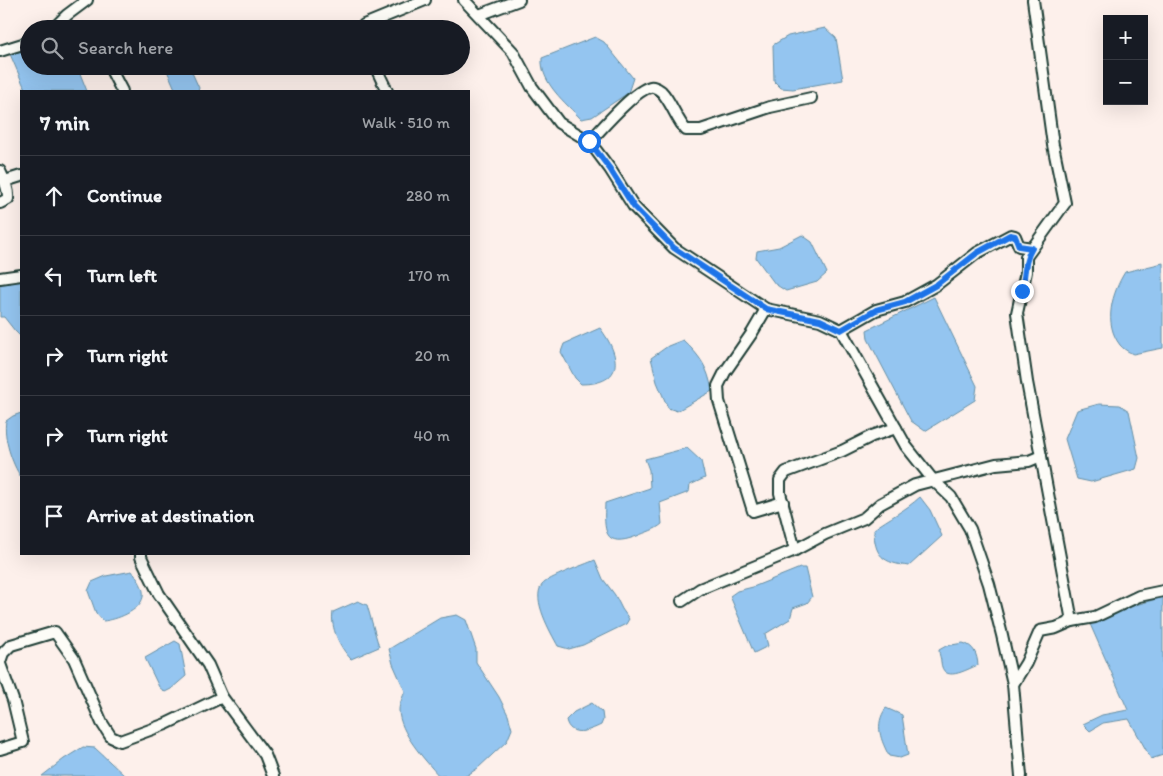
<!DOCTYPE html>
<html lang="en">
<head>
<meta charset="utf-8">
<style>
  :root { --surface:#171b24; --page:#242831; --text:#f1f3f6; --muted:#9ea1a6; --line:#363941 }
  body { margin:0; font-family:Itim,sans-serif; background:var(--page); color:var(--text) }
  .controls { position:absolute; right:15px; top:15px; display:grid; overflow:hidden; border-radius:0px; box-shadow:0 5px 20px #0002 }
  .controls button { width:45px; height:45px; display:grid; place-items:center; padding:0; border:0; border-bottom:1px solid var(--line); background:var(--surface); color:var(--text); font:25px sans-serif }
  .stop { position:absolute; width:15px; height:15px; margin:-11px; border:4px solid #1a73e8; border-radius:50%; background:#fff }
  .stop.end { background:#1a73e8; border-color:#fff; box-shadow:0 1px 5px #0008 }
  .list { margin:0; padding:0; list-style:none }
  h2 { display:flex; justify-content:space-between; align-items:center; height:65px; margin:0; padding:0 20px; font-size:21px }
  h2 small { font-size:16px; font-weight:400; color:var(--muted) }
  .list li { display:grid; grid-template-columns:32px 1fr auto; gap:15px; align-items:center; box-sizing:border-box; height:80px; padding:0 20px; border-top:1px solid var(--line) }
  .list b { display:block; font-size:19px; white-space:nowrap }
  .list em { font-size:16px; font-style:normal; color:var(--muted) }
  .icon { flex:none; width:28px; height:28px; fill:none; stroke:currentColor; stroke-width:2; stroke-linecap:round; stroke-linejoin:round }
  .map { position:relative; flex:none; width:1163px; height:776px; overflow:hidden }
  .search { position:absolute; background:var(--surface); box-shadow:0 5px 20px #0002; left:20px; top:20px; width:450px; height:55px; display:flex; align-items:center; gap:12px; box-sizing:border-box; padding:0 18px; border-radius:28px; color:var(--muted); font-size:19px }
  .panel { position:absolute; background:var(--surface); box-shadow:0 5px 20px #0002; left:20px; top:90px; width:450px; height:465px; border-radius:0px }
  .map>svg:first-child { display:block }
  .water { fill:#94c5f0; stroke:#658fa5 }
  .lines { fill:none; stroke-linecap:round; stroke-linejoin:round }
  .minor-casing { stroke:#1f3d34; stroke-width:14 }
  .minor { stroke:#fdfcf7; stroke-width:10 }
  .route { stroke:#1a73e8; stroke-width:6 }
</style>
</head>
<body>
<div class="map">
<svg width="1163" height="776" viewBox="0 0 1163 776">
  <rect width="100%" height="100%" fill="#fdf0eb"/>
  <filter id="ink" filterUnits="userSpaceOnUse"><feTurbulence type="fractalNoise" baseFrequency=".02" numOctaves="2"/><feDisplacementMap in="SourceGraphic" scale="10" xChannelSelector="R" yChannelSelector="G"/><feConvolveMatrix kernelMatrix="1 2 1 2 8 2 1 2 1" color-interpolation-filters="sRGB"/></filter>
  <g filter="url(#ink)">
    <g class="water">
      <path d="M825,28L836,38L843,80L793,89L781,88L774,81L773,45L788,36Z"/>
      <path d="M595,37L604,42L633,78L628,93L592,117L581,119C566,103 540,83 542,58Z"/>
      <path d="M29,47V66H77L87,91H26L10,54Z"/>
      <path d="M165,66H189L199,88L198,91H176Z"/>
      <path d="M802,235L812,242L827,273L817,282L786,291L775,284L756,258L757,251L779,247Z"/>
      <path d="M1163,263V348L1133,354C1129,352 1123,349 1120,345C1103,323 1112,293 1125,272Z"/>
      <path d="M21,279V337L15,331L4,317H0V281Z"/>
      <path d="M934,297L977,386L975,400L925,431L911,421L868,339L867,330Z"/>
      <path d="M600,328C621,356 625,384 581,384L575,378L561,352L564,344Z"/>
      <path d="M683,340C700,356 708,367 712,391L677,411L668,408L657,382L651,358L668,346Z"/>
      <path d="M1099,404L1120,405L1129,411L1139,458L1136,469L1091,482L1077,479L1065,439L1077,410Z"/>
      <path d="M21,413V477C12,464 3,437 6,421L13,416Z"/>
      <path d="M687,448L701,461L705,478L690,485L689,492L660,503L662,524C655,530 646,532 637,536C603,549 604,530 605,503L650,488L649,470L645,459Z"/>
      <path d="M920,497L930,510L942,536L909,566C883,563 874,556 874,529C889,518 906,510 920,497Z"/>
      <path d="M595,560L603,579L615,595L622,609L629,619L626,624L583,645L569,649L558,646C551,633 531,599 542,585C548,577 584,565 595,560Z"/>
      <path d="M800,568H805L812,597L807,603L793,608L790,619L765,634L768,646L754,653L730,596L737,591L753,587Z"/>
      <path d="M132,571C137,578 145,588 143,597C140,611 116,620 103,621L96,613L88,591L92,582L106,576Z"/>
      <path d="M1163,597V755L1151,759L1129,719L1103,723L1090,731L1083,724L1102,715L1128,710L1090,624L1129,607Z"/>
      <path d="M358,601L367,605L379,647L351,659C340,648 330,627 333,612Z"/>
      <path d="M457,615L466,620L476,649V662L499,697L508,715L512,729L507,741L478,768L466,776H439C425,760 399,732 399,710C399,704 403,697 405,691L393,664L389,649L440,618Z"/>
      <path d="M175,641L180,644L186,676L171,689L165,692L159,687L145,658Z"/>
      <path d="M963,643C974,646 977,654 978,665C965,670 943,684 941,662C941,658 939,655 939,650L946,646Z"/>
      <path d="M592,703L602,712L603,720L601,725C589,731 570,738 566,720L574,712Z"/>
      <path d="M886,708L902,715L908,755L900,758L889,756C881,740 874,725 886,708Z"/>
      <path d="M83,747L95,748L125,776H42L64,759Z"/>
    </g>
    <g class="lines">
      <g class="minor-casing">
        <g id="minor">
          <path d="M464,0L513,52L532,87L559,123L589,141L610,169L634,207L674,248L766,309L820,320L841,330L906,446L933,480L951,497L970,529L989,584L1002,635L1013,684L1021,776"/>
          <path d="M1033,0L1053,145L1065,203L1026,257V272L1017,313L1027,382L1072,621L1095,617L1139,596L1163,591"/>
          <path d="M479,15L519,0"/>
          <path d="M53,29L67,15L87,0"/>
          <path d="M361,29L364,25L425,0"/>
          <path d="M0,51L29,42"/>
          <path d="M109,66L122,91"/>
          <path d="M375,66L387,91"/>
          <path d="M589,141L592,139C604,126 634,91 650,87C654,86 658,89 661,91C671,101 676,119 686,130H701L770,107L811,98"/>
          <path d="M0,171C4,180 9,189 8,199L0,203"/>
          <path d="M5,181L21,176"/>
          <path d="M0,278L21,275"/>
          <path d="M766,309L752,333L725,372L718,386L719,401L753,511L783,502"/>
          <path d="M841,330L876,310L905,302L936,285L977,253L1011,235L1015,236L1019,246L1032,248"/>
          <path d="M795,550L780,493V480L786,472L842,451L872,436L896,428"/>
          <path d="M682,601L700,589L795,550L825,534L864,518L880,504L915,485L996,464L1029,461L1041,456"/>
          <path d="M0,662L3,653L11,645L55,632L74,659L102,723L111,737L120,741L166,724L222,697L208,665L159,594L141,557V554"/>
          <path d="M0,664L13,700L23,742L0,749"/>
          <path d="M1013,684L1026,663L1040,631L1056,628L1072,621"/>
          <path d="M222,697L265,755L273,776"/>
        </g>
      </g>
      <use href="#minor" class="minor"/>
    </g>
  </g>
  <g class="lines" filter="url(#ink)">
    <path class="route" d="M589,141L610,169L634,207L674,248L766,309L820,320L841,330L876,310L905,302L936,285L977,253L1010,235L1015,236L1019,246L1032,248C1024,260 1025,277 1022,291"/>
  </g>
</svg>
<div class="controls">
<button>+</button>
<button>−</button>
</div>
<div class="stop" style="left:589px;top:141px"></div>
<div class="stop end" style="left:1022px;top:291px"></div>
<div class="search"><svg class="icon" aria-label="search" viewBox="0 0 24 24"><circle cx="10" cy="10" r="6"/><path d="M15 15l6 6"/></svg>Search here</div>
<section class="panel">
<h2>7 min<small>Walk · 510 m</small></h2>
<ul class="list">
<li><svg class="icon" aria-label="ahead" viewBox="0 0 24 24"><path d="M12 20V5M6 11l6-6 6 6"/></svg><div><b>Continue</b></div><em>280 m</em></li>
<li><svg class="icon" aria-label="left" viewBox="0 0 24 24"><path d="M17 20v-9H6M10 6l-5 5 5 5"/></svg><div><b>Turn left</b></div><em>170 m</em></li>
<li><svg class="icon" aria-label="right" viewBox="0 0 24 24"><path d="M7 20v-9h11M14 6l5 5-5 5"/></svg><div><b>Turn right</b></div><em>20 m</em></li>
<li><svg class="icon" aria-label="right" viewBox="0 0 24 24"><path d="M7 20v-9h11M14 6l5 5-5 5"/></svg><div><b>Turn right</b></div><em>40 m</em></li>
<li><svg class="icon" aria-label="arrive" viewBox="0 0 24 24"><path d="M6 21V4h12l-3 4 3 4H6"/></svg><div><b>Arrive at destination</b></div></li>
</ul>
</section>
</div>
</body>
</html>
